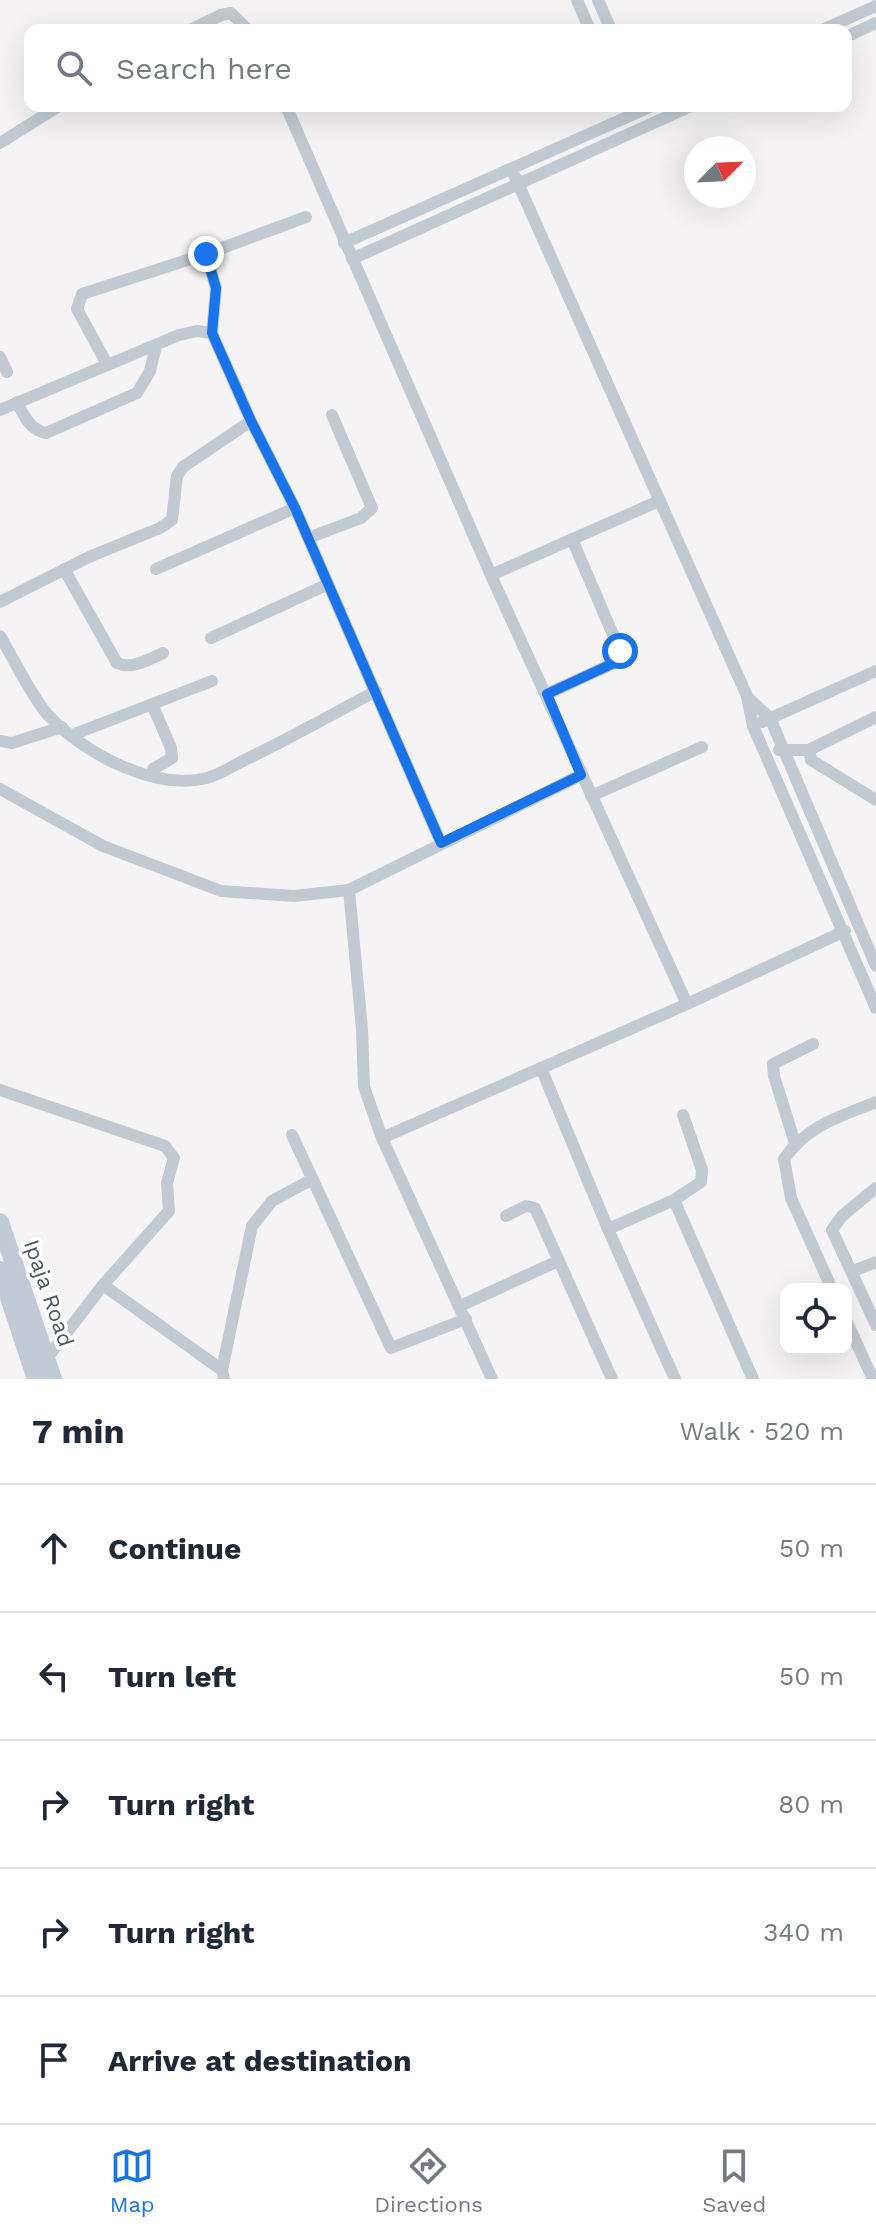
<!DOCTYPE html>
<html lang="en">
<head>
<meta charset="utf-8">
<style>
  :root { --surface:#fff; --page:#f6f6f7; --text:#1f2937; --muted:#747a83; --line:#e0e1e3; --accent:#1a73e8 }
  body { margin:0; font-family:"Work Sans",sans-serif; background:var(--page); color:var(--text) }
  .controls { position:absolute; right:24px; bottom:24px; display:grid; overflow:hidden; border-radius:16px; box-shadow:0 8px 32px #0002 }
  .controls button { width:72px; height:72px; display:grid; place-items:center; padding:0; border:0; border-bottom:2px solid var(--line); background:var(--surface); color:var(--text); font:40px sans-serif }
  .compass { position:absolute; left:684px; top:136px; width:72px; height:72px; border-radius:50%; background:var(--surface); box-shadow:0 8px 32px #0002; rotate:66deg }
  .stop { position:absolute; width:24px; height:24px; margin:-18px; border:6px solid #1a73e8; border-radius:50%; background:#fff }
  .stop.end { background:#1a73e8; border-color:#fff; box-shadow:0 2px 8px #0008 }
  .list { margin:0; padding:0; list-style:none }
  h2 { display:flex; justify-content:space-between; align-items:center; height:104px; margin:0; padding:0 32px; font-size:34px }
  h2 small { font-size:26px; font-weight:400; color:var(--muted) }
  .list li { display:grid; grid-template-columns:52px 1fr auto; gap:24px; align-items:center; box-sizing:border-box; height:128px; padding:0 32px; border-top:2px solid var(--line) }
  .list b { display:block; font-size:30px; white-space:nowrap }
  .list em { font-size:26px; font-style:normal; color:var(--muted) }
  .icon { flex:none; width:44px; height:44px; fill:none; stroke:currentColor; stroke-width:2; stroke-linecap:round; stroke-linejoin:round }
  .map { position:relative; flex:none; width:876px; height:1379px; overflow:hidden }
  .search { position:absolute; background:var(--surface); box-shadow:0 8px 32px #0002; left:24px; right:24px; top:24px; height:88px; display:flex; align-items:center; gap:20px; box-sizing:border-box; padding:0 28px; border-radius:16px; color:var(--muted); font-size:30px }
  .sheet { height:744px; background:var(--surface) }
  nav { display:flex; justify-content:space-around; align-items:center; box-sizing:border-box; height:112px; border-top:2px solid var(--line); background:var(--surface); font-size:22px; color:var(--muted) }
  nav a { display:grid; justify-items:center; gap:4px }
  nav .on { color:var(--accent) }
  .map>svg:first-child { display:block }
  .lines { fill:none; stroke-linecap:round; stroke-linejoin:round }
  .minor { stroke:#c1cad2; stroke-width:12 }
  .secondary { stroke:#c1cbd6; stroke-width:18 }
  .route { stroke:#1a73e8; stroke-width:10 }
  .labels { text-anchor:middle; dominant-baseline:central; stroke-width:7; stroke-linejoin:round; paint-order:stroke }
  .street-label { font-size:22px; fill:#4a5661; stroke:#fff }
</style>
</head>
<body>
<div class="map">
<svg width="876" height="1379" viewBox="0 0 876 1379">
  <rect width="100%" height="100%" fill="#f5f3f3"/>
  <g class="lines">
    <g class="minor">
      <path d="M577,0L590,30"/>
      <path d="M598,0L611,30"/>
      <path d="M190,30L221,15L231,13L248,30"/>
      <path d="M822,30L876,6"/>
      <path d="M846,37L876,23"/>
      <path d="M286,106L494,582L687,1004"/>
      <path d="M0,143L59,106"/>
      <path d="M512,170L747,696L753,726L876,1008"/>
      <path d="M344,243L652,106"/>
      <path d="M206,254L216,288L212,333"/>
      <path d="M352,259L691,106"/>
      <path d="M0,357L7,372"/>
      <path d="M107,364L77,309L82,294L206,254L306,217"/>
      <path d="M17,402C24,416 30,430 46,433L137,393L150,371L156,346"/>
      <path d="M0,410L179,335L197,331L212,333L251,421L295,508L441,843"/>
      <path d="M308,538L361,518L372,508L332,415"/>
      <path d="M64,569L117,663C132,670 149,659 163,653"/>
      <path d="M156,569L295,508"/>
      <path d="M491,575L659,501"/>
      <path d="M0,602L89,557L160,528L172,520L177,476L183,467L251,421"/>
      <path d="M0,636C14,659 31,696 48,715C83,753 154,791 207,778C222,774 237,763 251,757C294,736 335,713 376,691"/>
      <path d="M211,638L326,585"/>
      <path d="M547,694L614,663L619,658L620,651L572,539"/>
      <path d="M747,697L770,718L876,966"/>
      <path d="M762,722L876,671"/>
      <path d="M72,735L212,681"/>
      <path d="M0,741L12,743L62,727"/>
      <path d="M779,750H809L876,717"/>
      <path d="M809,750L811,760L876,800"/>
      <path d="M152,776L153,769L172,758L171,748L152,704"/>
      <path d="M0,789L103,846L221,891L294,896L349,890"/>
      <path d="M591,796L702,747"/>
      <path d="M541,1068L608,1229L675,1379"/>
      <path d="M0,1090L165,1146L174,1158L167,1183L169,1211L103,1285L44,1362"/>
      <path d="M292,1135L391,1348L466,1319"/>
      <path d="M382,1138L687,1004L845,931"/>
      <path d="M795,1143L774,1076L773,1064L813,1044"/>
      <path d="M876,1188L842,1216L832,1230L876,1325"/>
      <path d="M674,1200L753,1379"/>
      <path d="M506,1216L526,1206L535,1208L612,1379"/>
      <path d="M608,1229L674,1200L701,1182L702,1170L683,1115"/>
      <path d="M853,1271L876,1262"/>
      <path d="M103,1285L222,1370"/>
      <path d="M832,1289L791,1198L784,1159C808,1125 839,1117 876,1102"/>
      <path d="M460,1306L558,1261"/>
      <path d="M846,1320L873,1379"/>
      <path d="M224,1379L222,1370L252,1226L272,1201L311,1180"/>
      <path d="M492,1379L382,1138L364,1087L362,1029L349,890L581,775"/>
    </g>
    <g class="secondary">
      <path d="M0,1222L53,1379"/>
      <path d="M0,1270L36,1379"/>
    </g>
  </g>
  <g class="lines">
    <path class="route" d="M206,254L216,288L212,333L251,421L295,508L441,843L581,775L547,694L614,663L619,658L620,651"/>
  </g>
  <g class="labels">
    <g class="street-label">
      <text transform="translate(49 1293) rotate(71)">Ipaja Road</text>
    </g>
  </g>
</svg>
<div class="controls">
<button><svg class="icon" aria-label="locate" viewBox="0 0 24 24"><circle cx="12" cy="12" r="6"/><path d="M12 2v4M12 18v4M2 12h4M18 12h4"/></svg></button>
</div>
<svg class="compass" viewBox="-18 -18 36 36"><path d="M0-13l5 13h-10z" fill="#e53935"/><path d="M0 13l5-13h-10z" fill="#747a83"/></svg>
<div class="stop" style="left:620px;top:651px"></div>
<div class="stop end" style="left:206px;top:254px"></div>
<div class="search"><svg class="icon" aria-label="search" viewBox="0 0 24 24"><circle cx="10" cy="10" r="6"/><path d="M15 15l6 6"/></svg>Search here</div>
</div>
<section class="sheet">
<h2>7 min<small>Walk · 520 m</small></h2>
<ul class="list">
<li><svg class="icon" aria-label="ahead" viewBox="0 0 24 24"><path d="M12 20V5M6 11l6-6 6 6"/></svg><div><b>Continue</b></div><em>50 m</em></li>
<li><svg class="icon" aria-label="left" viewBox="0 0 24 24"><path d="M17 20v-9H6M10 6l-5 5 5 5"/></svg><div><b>Turn left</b></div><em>50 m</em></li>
<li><svg class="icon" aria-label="right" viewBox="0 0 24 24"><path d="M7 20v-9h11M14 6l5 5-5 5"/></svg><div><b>Turn right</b></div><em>80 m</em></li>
<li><svg class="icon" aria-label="right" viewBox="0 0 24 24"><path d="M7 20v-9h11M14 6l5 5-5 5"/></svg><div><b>Turn right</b></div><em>340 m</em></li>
<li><svg class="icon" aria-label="arrive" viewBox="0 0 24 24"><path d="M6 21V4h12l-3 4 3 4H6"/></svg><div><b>Arrive at destination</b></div></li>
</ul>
</section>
<nav>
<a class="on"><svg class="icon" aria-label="map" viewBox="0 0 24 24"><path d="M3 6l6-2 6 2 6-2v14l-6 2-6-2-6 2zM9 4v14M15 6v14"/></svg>Map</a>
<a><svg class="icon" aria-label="directions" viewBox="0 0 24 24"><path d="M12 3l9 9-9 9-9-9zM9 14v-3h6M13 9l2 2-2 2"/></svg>Directions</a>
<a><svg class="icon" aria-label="saved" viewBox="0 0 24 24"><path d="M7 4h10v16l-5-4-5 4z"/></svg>Saved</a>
</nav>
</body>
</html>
